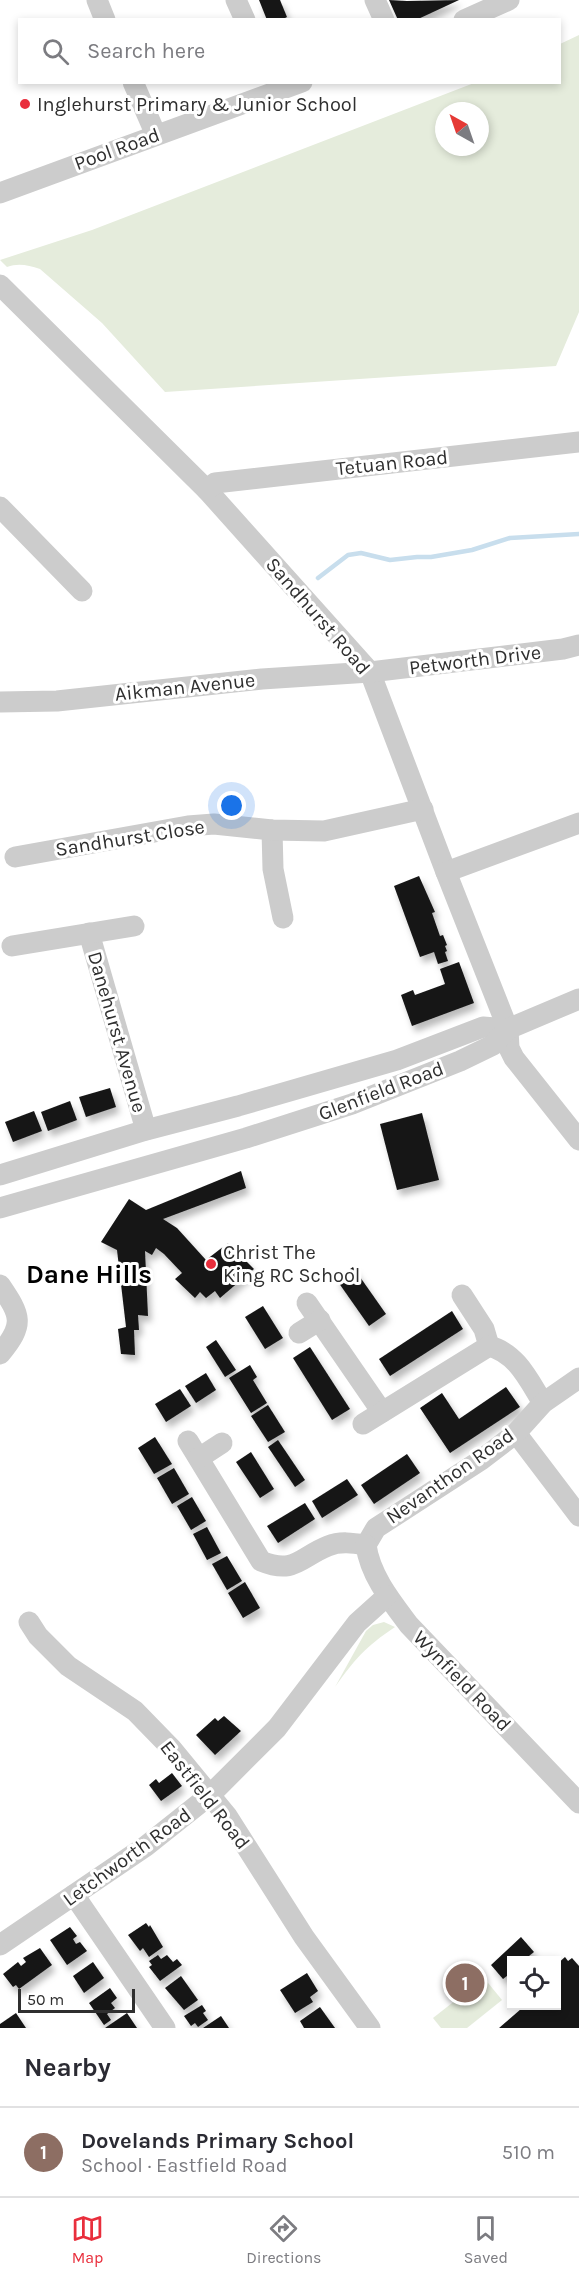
<!DOCTYPE html>
<html lang="en">
<head>
<meta charset="utf-8">
<style>
  :root { --surface:#fff; --page:#f7f7f7; --text:#2b2b33; --muted:#7c7c81; --line:#e1e1e2; --accent:#e92e3c }
  body { margin:0; font-family:Karla,sans-serif; background:var(--page); color:var(--text) }
  .controls { position:absolute; right:18px; bottom:18px; display:grid; overflow:hidden; border-radius:0px; box-shadow:0 3px 9px #0003 }
  .controls button { width:54px; height:54px; display:grid; place-items:center; padding:0; border:0; border-bottom:2px solid var(--line); background:var(--surface); color:var(--text); font:30px sans-serif }
  .compass { position:absolute; left:435px; top:102px; width:54px; height:54px; border-radius:50%; background:var(--surface); box-shadow:0 3px 9px #0003; rotate:320deg }
  .scale { position:absolute; left:18px; bottom:15px; width:117px; box-sizing:border-box; padding-left:6px; border:3px solid #2f2f2f; border-top:0; font-size:16px; line-height:21px; white-space:nowrap; color:#2f2f2f; -webkit-text-stroke:4px #fff; paint-order:stroke }
  .you { position:absolute; left:232px; top:806px; width:21px; height:21px; margin:-15px; border:4px solid #fff; border-radius:50%; background:#1a73e8; box-shadow:0 0 0 9px #1a73e833 }
  .badge { display:grid; place-items:center; width:39px; height:39px; border-radius:50%; background:var(--accent); color:#fff; font-size:20px; font-weight:700 }
  .pin { position:absolute; translate:-50% -50%; border:3px solid #fff; box-shadow:0 2px 6px #0006 }
  .list { margin:0; padding:0; list-style:none }
  h2 { display:flex; justify-content:space-between; align-items:center; height:78px; margin:0; padding:0 24px; font-size:26px }
  h2 small { font-size:20px; font-weight:400; color:var(--muted) }
  .list li { display:grid; grid-template-columns:39px 1fr auto; gap:18px; align-items:center; box-sizing:border-box; height:90px; padding:0 24px; border-top:2px solid var(--line) }
  .list b { display:block; font-size:22px; white-space:nowrap }
  .list p { margin:0; font-size:20px; white-space:nowrap; color:var(--muted) }
  .list em { font-size:20px; font-style:normal; color:var(--muted) }
  .icon { flex:none; width:33px; height:33px; fill:none; stroke:currentColor; stroke-width:2; stroke-linecap:round; stroke-linejoin:round }
  .map { position:relative; flex:none; width:579px; height:2028px; overflow:hidden }
  .search { position:absolute; background:var(--surface); box-shadow:0 3px 9px #0003; left:18px; right:18px; top:18px; height:66px; display:flex; align-items:center; gap:15px; box-sizing:border-box; padding:0 21px; border-radius:0px; color:var(--muted); font-size:22px }
  .sheet { height:168px; background:var(--surface) }
  nav { display:flex; justify-content:space-around; align-items:center; box-sizing:border-box; height:84px; border-top:2px solid var(--line); background:var(--surface); font-size:16px; color:var(--muted) }
  nav a { display:grid; justify-items:center; gap:3px }
  nav .on { color:var(--accent) }
  .map>svg:first-child { display:block }
  .green { fill:#e5ecdc; fill-rule:evenodd }
  .lines { fill:none; stroke-linecap:round; stroke-linejoin:round }
  .stream { stroke:#c8deed; stroke-width:4.5 }
  .building { fill:#161616; filter:url(#shadow) }
  .minor { stroke:#ccc; stroke-width:21 }
  .poi-dot { fill:#e92e3c; stroke:#fff; stroke-width:2 }
  .labels { text-anchor:middle; dominant-baseline:central; stroke-width:6; stroke-linejoin:round; paint-order:stroke }
  .poi-label { font-size:20px; fill:#2f2f2f; stroke:#fff; text-anchor:start }
  .street-label { font-size:20px; fill:#2f2f2f; stroke:#fff }
  .district-label { font-size:26px; font-weight:bold; fill:#000; stroke:#fff }
</style>
</head>
<body>
<div class="map">
<svg width="579" height="2028" viewBox="0 0 579 2028">
  <defs>
    <filter id="shadow"><feDropShadow dx="3.5" dy="6" stdDeviation="3" flood-color="#0004"/></filter>
  </defs>
  <rect width="100%" height="100%" fill="#fff"/>
  <g class="green">
    <path d="M579,35V312L556,366L165,392L102,323L40,269C28,265 18,263 7,267L0,260L92,230L474,83L560,82V44ZM444,111H480V147H444Z"/>
    <path d="M384,1622L395,1627C365,1647 355,1659 335,1687L366,1631L373,1625Z"/>
    <path d="M484,1978L502,2000L467,2028H441L433,2018Z"/>
  </g>
  <g class="lines">
    <path class="stream" d="M318,578L348,555L361,553L390,560L417,557H431L472,550L510,538L579,534"/>
  </g>
  <g class="building">
    <path d="M259,0H280L287,17L281,20H267Z"/>
    <path d="M389,0L407,1L459,0L416,20H398Z"/>
    <path d="M419,876L435,912L432,913L440,936L443,935L447,945L445,946L447,951L445,952L448,961L438,964L434,952L420,957L394,886Z"/>
    <path d="M459,962L474,1003L412,1026L401,995L413,990L415,995L445,984L440,969Z"/>
    <path d="M110,1088L116,1107L86,1117L79,1097Z"/>
    <path d="M70,1101L77,1120L48,1131L41,1112Z"/>
    <path d="M34,1111L42,1131L13,1142L5,1122Z"/>
    <path d="M422,1113L439,1180L397,1190L380,1124Z"/>
    <path d="M241,1171L246,1188L163,1219L177,1228L206,1260L228,1243L254,1269L220,1298L215,1291L206,1298L200,1292L195,1298L175,1279L182,1273L164,1254L156,1248L152,1255L145,1251L148,1316L138,1315L139,1330H134L135,1355L121,1354L118,1329L126,1327L117,1250L101,1242L129,1199L146,1210Z"/>
    <path d="M353,1267L386,1314L369,1326L336,1279Z"/>
    <path d="M263,1306L283,1338L265,1349L245,1317Z"/>
    <path d="M452,1311L463,1329L390,1376L379,1359Z"/>
    <path d="M216,1340L236,1370L225,1377L206,1347Z"/>
    <path d="M310,1347L350,1409L332,1420L293,1358Z"/>
    <path d="M250,1365L257,1377L253,1380L267,1403L251,1413L229,1378Z"/>
    <path d="M206,1373L216,1390L196,1403L185,1386Z"/>
    <path d="M506,1387L520,1407L450,1453L420,1408L442,1393L459,1419Z"/>
    <path d="M180,1389L191,1406L166,1422L155,1404Z"/>
    <path d="M268,1405L285,1432L268,1442L251,1416Z"/>
    <path d="M155,1437L172,1464L154,1474L138,1448Z"/>
    <path d="M278,1440L305,1480L295,1487L268,1447Z"/>
    <path d="M251,1452L274,1489L260,1498L236,1462Z"/>
    <path d="M407,1454L420,1473L374,1504L361,1485Z"/>
    <path d="M174,1468L189,1494L172,1504L157,1478Z"/>
    <path d="M347,1479L358,1495L322,1518L312,1501Z"/>
    <path d="M192,1497L206,1521L191,1530L177,1506Z"/>
    <path d="M305,1503L315,1519L278,1543L267,1526Z"/>
    <path d="M207,1527L221,1553L207,1560L193,1534Z"/>
    <path d="M227,1556L242,1581L227,1590L212,1564Z"/>
    <path d="M245,1582L260,1608L243,1618L228,1593Z"/>
    <path d="M224,1716L241,1731L215,1755L196,1735L215,1718L218,1721Z"/>
    <path d="M172,1773L182,1786L161,1801L149,1785L156,1779L159,1783Z"/>
    <path d="M146,1923L149,1927L150,1925L163,1947L149,1957L143,1948L140,1951L128,1935Z"/>
    <path d="M70,1927L77,1936L73,1939L76,1944L80,1942L87,1951L67,1965L50,1940Z"/>
    <path d="M521,1937L534,1952L524,1960H512V1972L503,1979L491,1965Z"/>
    <path d="M40,1948L52,1965L19,1989L16,1985L13,1987L3,1974L18,1962L21,1966L26,1962L23,1958Z"/>
    <path d="M158,1955L161,1959L167,1955L173,1962L177,1959L182,1965L160,1981L149,1967L152,1965L149,1961Z"/>
    <path d="M565,1957L568,1961L572,1958L579,1966V2028H499L521,2009L517,2006H556V1965Z"/>
    <path d="M93,1962L104,1978L84,1993L73,1976Z"/>
    <path d="M307,1973L318,1991L310,1997L313,2002L295,2013L280,1990Z"/>
    <path d="M181,1976L198,2000L184,2010L165,1988Z"/>
    <path d="M110,1988L117,1998L111,2003L115,2008L107,2014L111,2020L104,2025L89,2003Z"/>
    <path d="M202,2005L206,2011L203,2013L208,2020L198,2027L195,2023L191,2026L184,2016Z"/>
    <path d="M320,2007L335,2028H304L300,2021Z"/>
    <path d="M16,2013L26,2028H0V2024Z"/>
    <path d="M127,2013L137,2028H105Z"/>
    <path d="M221,2016L229,2028H203Z"/>
  </g>
  <g class="lines">
    <g class="minor">
      <path d="M97,0L105,20"/>
      <path d="M236,0L245,20"/>
      <path d="M375,0L384,20"/>
      <path d="M464,20L509,0"/>
      <path d="M133,82L156,135"/>
      <path d="M0,193L302,82"/>
      <path d="M0,285L207,490L370,672L446,872L508,1029L509,1048L514,1058L579,1140"/>
      <path d="M207,490L215,483L579,442"/>
      <path d="M0,507L82,591"/>
      <path d="M0,702L57,701L262,679L370,672L563,649L579,645"/>
      <path d="M272,830L273,869L283,918"/>
      <path d="M15,857L188,826L214,824L272,830L324,831L423,809"/>
      <path d="M446,872L579,823"/>
      <path d="M89,933L146,1130"/>
      <path d="M12,946L134,926"/>
      <path d="M0,1175L146,1130L238,1106L397,1060L483,1027L508,1029"/>
      <path d="M0,1208L246,1138L352,1104L460,1061L493,1045L508,1029L579,999"/>
      <path d="M0,1285C21,1316 25,1324 0,1354"/>
      <path d="M462,1295L484,1329L489,1346"/>
      <path d="M307,1303L382,1412"/>
      <path d="M299,1333L320,1320"/>
      <path d="M363,1424L489,1346C517,1353 529,1381 543,1403"/>
      <path d="M516,1433L579,1516"/>
      <path d="M188,1441L261,1561C295,1575 300,1557 328,1546C340,1541 353,1543 366,1545L376,1528L481,1460L516,1433L543,1403L579,1378"/>
      <path d="M199,1458L222,1443"/>
      <path d="M366,1545C370,1575 391,1601 409,1625L579,1803"/>
      <path d="M29,1622L38,1636L68,1666L135,1711L171,1748L227,1816L304,1937L370,2028"/>
      <path d="M74,1895L165,2028"/>
      <path d="M0,1945L146,1846L210,1795L277,1728L357,1623L387,1596"/>
    </g>
  </g>
  <g class="poi-dot">
    <circle cx="25" cy="104" r="6"/>
    <circle cx="211" cy="1264" r="6"/>
  </g>
  <g class="labels">
    <g class="poi-label">
      <text x="37" y="104">Inglehurst Primary &amp; Junior School</text>
      <text x="223" y="1252">Christ The<tspan x="223" dy="23">King RC School</tspan></text>
    </g>
    <g class="street-label">
      <text transform="translate(117 149) rotate(-20)">Pool Road</text>
      <text transform="translate(392 463) rotate(-6)">Tetuan Road</text>
      <text transform="translate(318 616) rotate(49)">Sandhurst Road</text>
      <text transform="translate(475 660) rotate(-7)">Petworth Drive</text>
      <text transform="translate(185 687) rotate(-6)">Aikman Avenue</text>
      <text transform="translate(130 838) rotate(-9)">Sandhurst Close</text>
      <text transform="translate(117 1032) rotate(74)">Danehurst Avenue</text>
      <text transform="translate(381 1091) rotate(-21)">Glenfield Road</text>
      <text transform="translate(450 1476) rotate(-35)">Nevanthon Road</text>
      <text transform="translate(462 1681) rotate(46)">Wynfield Road</text>
      <text transform="translate(205 1795) rotate(52)">Eastfield Road</text>
      <text transform="translate(127 1857) rotate(-36)">Letchworth Road</text>
    </g>
    <g class="district-label">
      <text x="89" y="1274">Dane Hills</text>
    </g>
  </g>
</svg>
<div class="controls">
<button><svg class="icon" aria-label="locate" viewBox="0 0 24 24"><circle cx="12" cy="12" r="6"/><path d="M12 2v4M12 18v4M2 12h4M18 12h4"/></svg></button>
</div>
<svg class="compass" viewBox="-18 -18 36 36"><path d="M0-13l5 13h-10z" fill="#e53935"/><path d="M0 13l5-13h-10z" fill="#7c7c81"/></svg>
<div class="scale">50 m</div>
<div class="you"></div>
<div class="pin badge" style="left:465px;top:1983px;background:#8d6e63">1</div>
<div class="search"><svg class="icon" aria-label="search" viewBox="0 0 24 24"><circle cx="10" cy="10" r="6"/><path d="M15 15l6 6"/></svg>Search here</div>
</div>
<section class="sheet">
<h2>Nearby<small></small></h2>
<ul class="list">
<li><span class="badge" style="background:#8d6e63">1</span><div><b>Dovelands Primary School</b><p>School · Eastfield Road</p></div><em>510 m</em></li>
</ul>
</section>
<nav>
<a class="on"><svg class="icon" aria-label="map" viewBox="0 0 24 24"><path d="M3 6l6-2 6 2 6-2v14l-6 2-6-2-6 2zM9 4v14M15 6v14"/></svg>Map</a>
<a><svg class="icon" aria-label="directions" viewBox="0 0 24 24"><path d="M12 3l9 9-9 9-9-9zM9 14v-3h6M13 9l2 2-2 2"/></svg>Directions</a>
<a><svg class="icon" aria-label="saved" viewBox="0 0 24 24"><path d="M7 4h10v16l-5-4-5 4z"/></svg>Saved</a>
</nav>
</body>
</html>
